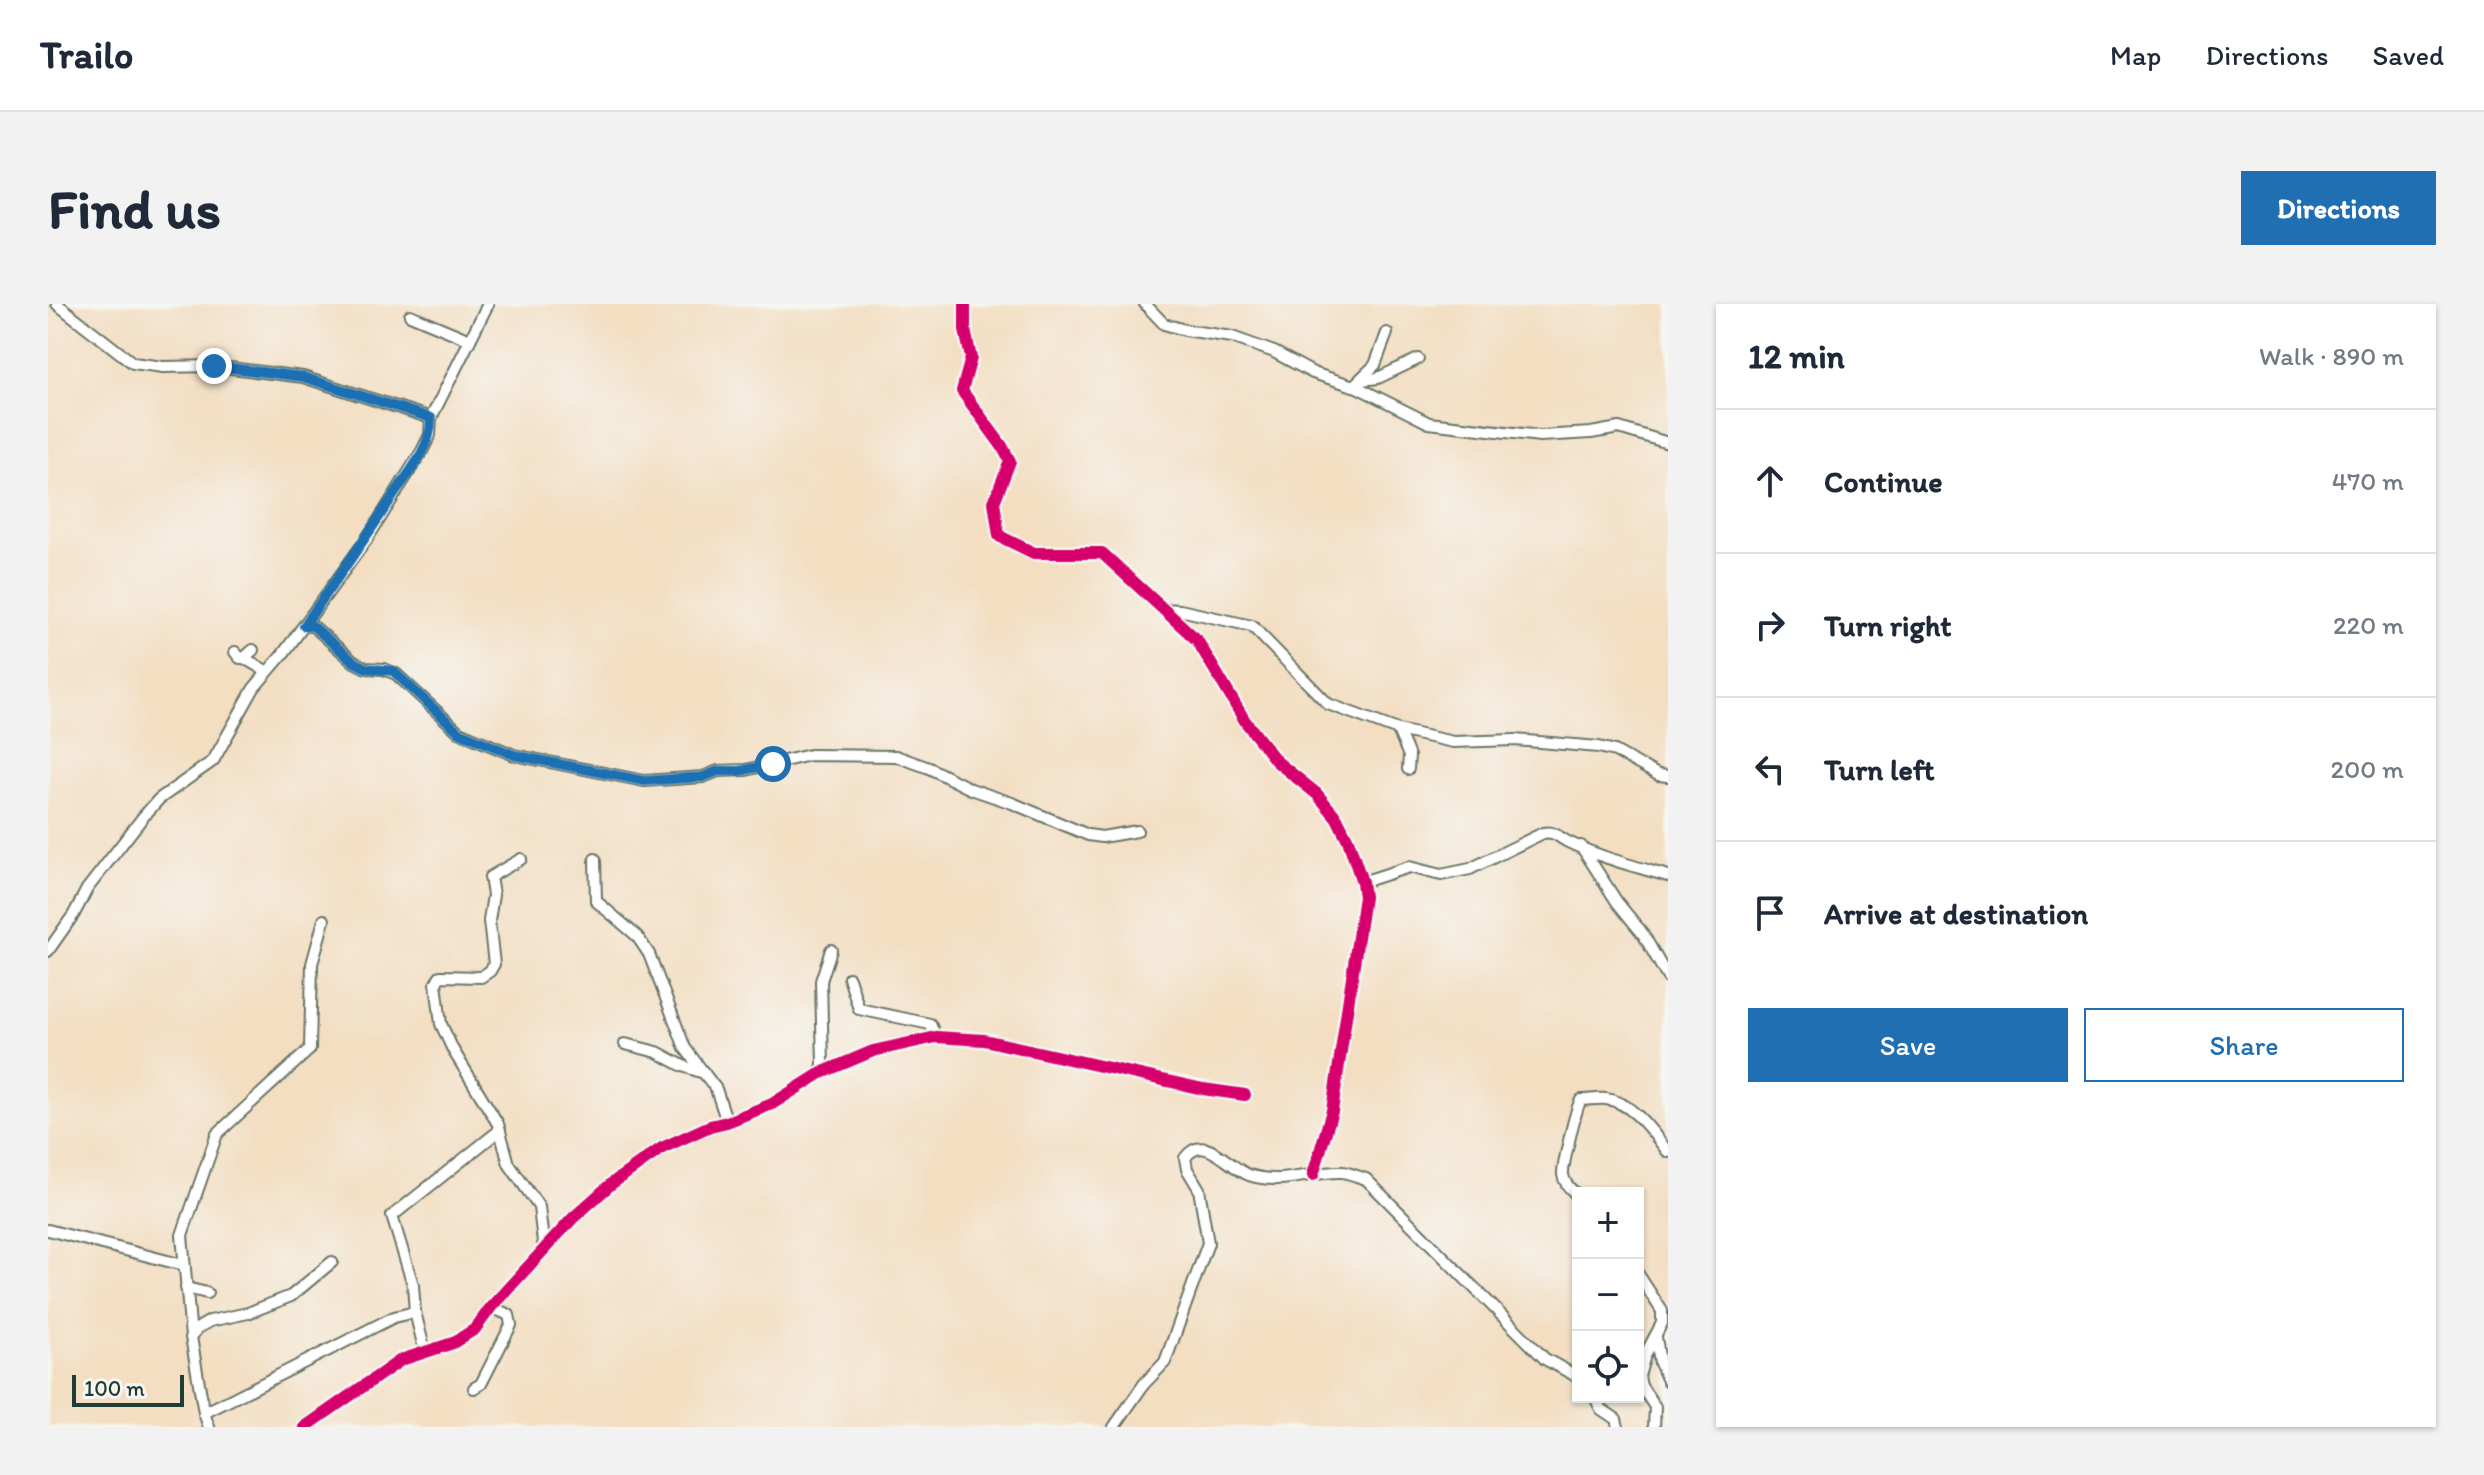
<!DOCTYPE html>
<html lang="en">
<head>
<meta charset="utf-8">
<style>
  :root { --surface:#fff; --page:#f2f2f3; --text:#1f2937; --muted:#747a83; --line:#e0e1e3; --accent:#1f6fb2 }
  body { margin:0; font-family:Itim,sans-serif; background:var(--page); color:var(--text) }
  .controls { position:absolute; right:24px; bottom:24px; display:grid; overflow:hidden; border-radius:0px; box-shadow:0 2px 6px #0004 }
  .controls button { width:72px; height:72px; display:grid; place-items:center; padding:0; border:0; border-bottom:2px solid var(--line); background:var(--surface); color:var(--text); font:40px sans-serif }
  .scale { position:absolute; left:24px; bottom:20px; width:112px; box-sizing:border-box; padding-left:8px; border:4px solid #1f3d34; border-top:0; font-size:22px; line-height:28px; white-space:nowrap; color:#1f3d34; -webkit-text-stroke:6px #f6f6f2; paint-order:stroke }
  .stop { position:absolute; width:24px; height:24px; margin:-18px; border:6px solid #1f6fb2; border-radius:50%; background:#fff }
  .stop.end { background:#1f6fb2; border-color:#fff; box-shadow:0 2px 8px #0008 }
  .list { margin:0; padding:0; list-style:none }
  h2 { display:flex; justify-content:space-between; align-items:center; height:104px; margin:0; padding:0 32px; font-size:34px }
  h2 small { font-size:26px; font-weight:400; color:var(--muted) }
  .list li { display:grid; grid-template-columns:52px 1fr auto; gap:24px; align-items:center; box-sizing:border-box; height:144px; padding:0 32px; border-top:2px solid var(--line) }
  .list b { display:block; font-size:30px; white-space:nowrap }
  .list em { font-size:26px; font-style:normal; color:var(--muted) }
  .actions { display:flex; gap:16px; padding:24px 32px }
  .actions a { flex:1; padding:18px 0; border:2px solid var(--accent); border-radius:0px; text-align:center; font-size:28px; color:var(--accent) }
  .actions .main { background:var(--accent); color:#fff }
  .icon { flex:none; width:44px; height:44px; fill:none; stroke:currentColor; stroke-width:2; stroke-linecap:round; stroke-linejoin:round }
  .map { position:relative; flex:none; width:1620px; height:1123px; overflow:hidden; border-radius:0px }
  header { display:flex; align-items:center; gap:48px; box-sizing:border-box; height:112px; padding:0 40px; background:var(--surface); border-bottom:2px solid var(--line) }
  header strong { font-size:38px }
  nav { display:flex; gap:44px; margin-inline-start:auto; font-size:28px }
  .intro { display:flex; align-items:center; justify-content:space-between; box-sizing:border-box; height:192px; padding:0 48px }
  h1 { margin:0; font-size:56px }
  .button { padding:20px 36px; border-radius:0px; background:var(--accent); color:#fff; font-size:28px; font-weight:700 }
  main { display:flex; gap:48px; padding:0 48px }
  aside { flex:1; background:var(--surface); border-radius:0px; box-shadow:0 2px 6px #0004 }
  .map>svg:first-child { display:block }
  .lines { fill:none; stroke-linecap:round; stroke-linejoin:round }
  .minor-casing { stroke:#697566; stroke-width:14 }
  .minor { stroke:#fff; stroke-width:10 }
  .cycleway-casing { stroke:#f6f6f2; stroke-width:17 }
  .cycleway { stroke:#d6006c; stroke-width:12 }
  .route { stroke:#1f6fb2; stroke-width:10 }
</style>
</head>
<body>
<header>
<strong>Trailo</strong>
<nav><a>Map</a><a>Directions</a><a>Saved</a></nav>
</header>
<div class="intro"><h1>Find us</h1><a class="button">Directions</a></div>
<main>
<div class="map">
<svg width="1620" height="1123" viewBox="0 0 1620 1123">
  <rect width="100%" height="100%" fill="#f6f6f2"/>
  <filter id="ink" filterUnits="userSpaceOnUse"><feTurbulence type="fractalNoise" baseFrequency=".0125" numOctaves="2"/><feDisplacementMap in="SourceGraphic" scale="16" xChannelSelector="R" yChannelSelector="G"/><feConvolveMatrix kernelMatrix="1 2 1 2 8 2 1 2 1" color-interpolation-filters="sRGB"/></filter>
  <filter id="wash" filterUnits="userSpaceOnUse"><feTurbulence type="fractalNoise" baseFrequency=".006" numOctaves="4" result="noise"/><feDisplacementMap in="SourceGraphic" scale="32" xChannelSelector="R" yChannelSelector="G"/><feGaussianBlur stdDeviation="1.8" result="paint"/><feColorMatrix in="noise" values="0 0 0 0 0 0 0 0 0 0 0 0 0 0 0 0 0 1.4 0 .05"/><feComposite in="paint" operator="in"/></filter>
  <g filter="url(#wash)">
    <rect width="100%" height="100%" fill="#f3dec2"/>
  </g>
  <g filter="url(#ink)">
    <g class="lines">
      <g class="minor-casing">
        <g id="minor">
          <path d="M9,0L85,59L115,63L166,62L255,73L383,114"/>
          <path d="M917,0V26L923,54L914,87L954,142L962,157L946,198L951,232L986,249H1054L1149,336L1197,417L1228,457L1269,490L1289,514L1300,536L1314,578L1316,593L1284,807L1265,871"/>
          <path d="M1097,0L1116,20L1137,26L1184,33L1226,48L1265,69L1309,83L1381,119L1492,132L1543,129L1571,124L1620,139"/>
          <path d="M362,11L422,36"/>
          <path d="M1314,76L1330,74L1370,55"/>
          <path d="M1305,82L1327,61L1339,29"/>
          <path d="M1116,305L1132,306L1204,322L1280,400L1350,426L1405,438L1467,436L1551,443L1567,447L1610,471L1620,472"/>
          <path d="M256,322H265L306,358L318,364L336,365L348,370L411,428L466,451L596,477L655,473L670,467L698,466L762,451L848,452L881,464L923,485L964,499L1040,531L1054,533L1089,527"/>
          <path d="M187,348L192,354H196L205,346"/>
          <path d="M196,354L218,367"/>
          <path d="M1350,426L1361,452L1360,465"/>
          <path d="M1533,542L1569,598L1595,630L1620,674"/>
          <path d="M473,555L442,573L445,591L441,617L446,660L442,667L433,673L392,672L388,679L393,720L405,746L450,820L461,860L491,903L496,947"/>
          <path d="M547,555L548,597L589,632L601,650L637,744L668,785L679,818"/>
          <path d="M1314,578L1361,563L1393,571L1422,565L1495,529C1506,527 1509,532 1518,537C1550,553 1586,562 1620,572"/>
          <path d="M0,647L26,610L39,585L95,513L111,495L165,457L206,384L235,350L319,235L374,147L382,131L383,114L440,0"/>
          <path d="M801,674L811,705L882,720L888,733"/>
          <path d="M577,740L609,748L635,762L656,769"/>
          <path d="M773,769L775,760L773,677L783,646"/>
          <path d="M1530,892C1523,885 1517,881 1515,871C1514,864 1528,803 1533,796C1541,796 1551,794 1558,795C1585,798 1605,829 1620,848"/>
          <path d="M0,926L135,961"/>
          <path d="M1590,970L1614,1007V1019L1597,1051L1591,1072L1593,1082L1607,1103L1606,1123"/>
          <path d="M138,984L159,989"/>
          <path d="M143,1033L150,1024L162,1017L200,1009L243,992L284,958"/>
          <path d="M1608,1033L1612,1059L1620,1077"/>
          <path d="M377,1048L367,1008L365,981L344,912L452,826"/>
          <path d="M426,1084L433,1080L463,1021L461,1011L443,1003"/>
          <path d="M1547,1093L1553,1105L1568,1115L1570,1123"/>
          <path d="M156,1109L346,1013L367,1008"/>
          <path d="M161,1123L156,1109L143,1033L134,931L169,830L262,745L264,660L276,616"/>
          <path d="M257,1123L353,1056L405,1039L427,1025L443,1003L525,914L563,880L614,844L662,822L679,818L724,800L773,769L825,747L888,733L936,736L1155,785L1197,791"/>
          <path d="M1066,1123L1096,1080L1117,1058L1160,939L1151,885L1139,865L1137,854C1156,827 1181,864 1201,871C1235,882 1261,867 1294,868C1302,869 1311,873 1318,875L1497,1055L1530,1073"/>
        </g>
      </g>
      <use href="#minor" class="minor"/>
      <g class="cycleway-casing">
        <g id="cycleway">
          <path d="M917,0V26L923,54L914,87L954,142L962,157L946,198L951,232L986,249H1054L1149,336L1197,417L1228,457L1269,490L1289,514L1300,536L1314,578L1316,593L1284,807L1265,871"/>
          <path d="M257,1123L353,1056L405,1039L427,1025L443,1003L525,914L563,880L614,844L662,822L679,818L724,800L773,769L825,747L888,733L936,736L1155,785L1197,791"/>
        </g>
      </g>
      <use href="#cycleway" class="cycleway"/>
    </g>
  </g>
  <g class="lines" filter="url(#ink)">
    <path class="route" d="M166,62L255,73L383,114C384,144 358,172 343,195C315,238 285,280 256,322H265L306,358L318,364L345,367L411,428L466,451L596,477L655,473L670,467H692L725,460"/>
  </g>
</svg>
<div class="controls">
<button>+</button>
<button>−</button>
<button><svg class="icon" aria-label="locate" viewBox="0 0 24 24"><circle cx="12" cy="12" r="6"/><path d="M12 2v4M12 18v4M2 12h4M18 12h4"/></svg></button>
</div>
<div class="scale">100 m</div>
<div class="stop" style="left:725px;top:460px"></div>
<div class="stop end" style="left:166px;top:62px"></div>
</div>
<aside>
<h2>12 min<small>Walk · 890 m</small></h2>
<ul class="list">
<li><svg class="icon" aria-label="ahead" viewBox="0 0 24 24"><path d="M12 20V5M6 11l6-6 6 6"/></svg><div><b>Continue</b></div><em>470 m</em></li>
<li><svg class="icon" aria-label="right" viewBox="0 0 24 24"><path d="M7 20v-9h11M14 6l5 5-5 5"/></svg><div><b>Turn right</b></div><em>220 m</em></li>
<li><svg class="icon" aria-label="left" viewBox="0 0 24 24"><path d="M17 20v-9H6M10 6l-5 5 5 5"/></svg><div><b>Turn left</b></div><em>200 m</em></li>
<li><svg class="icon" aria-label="arrive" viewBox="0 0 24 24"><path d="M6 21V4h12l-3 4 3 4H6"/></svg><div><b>Arrive at destination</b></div></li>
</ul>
<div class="actions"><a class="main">Save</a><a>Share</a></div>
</aside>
</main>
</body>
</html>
